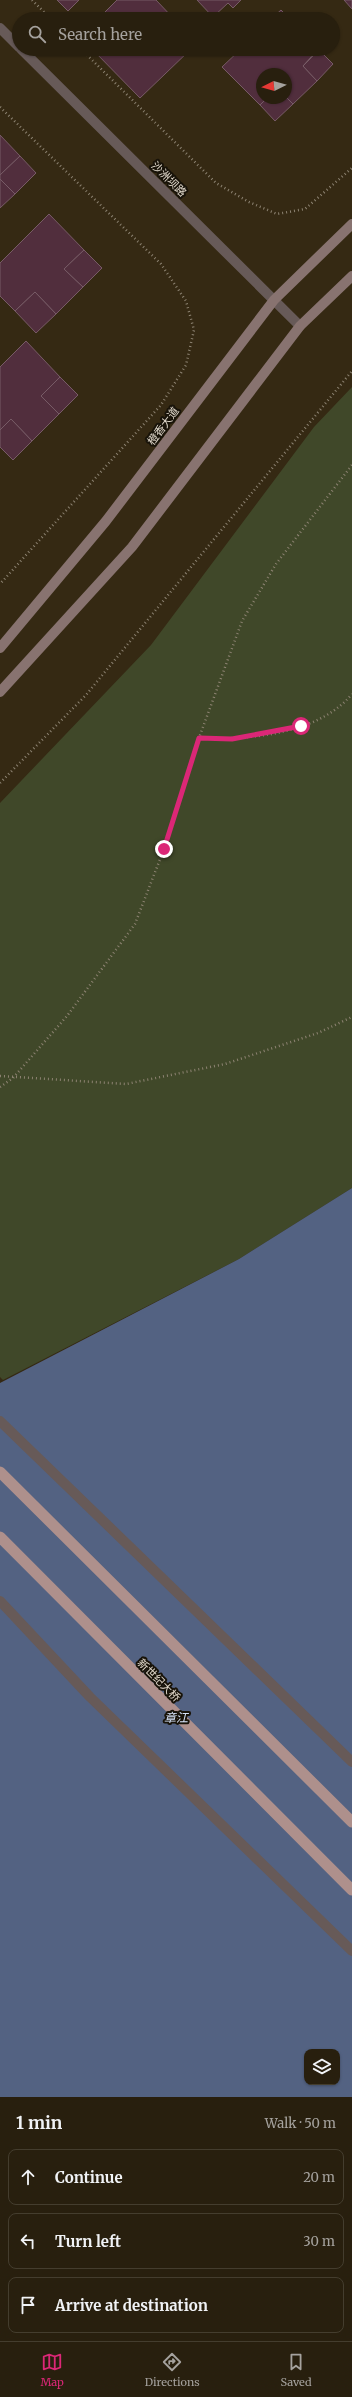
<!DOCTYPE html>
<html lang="en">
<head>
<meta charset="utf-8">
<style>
  :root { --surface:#281f0e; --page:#342c1c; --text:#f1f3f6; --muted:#a5a29e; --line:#443d2e; --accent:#db2777 }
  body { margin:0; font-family:Merriweather,"Noto Sans SC",serif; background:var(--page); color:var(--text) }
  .controls { position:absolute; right:12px; bottom:12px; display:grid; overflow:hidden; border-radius:8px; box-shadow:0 1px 3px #0004 }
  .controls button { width:36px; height:36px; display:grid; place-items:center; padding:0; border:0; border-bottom:1px solid var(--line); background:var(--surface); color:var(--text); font:20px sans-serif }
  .compass { position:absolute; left:256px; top:68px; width:36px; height:36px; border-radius:50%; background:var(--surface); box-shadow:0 1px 3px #0004; rotate:265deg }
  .stop { position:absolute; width:12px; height:12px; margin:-9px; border:3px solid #db2777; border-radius:50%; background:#fff }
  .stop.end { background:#db2777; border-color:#fff; box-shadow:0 1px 4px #0008 }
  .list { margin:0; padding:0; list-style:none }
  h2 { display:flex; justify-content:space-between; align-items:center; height:52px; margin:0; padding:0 16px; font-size:17px }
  h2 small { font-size:13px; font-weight:400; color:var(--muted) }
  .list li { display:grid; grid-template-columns:26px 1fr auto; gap:12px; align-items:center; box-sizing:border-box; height:56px; margin:0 8px 8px; padding:0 8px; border:1px solid var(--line); border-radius:8px }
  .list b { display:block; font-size:15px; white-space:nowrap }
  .list em { font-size:13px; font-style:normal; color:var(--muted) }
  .icon { flex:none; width:22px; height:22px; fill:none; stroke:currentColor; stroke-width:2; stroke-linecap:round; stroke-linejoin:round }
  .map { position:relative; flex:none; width:352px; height:2097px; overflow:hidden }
  .search { position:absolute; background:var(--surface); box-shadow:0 1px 3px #0004; left:12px; right:12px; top:12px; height:44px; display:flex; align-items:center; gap:10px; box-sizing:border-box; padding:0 14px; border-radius:22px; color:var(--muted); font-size:15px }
  .sheet { height:244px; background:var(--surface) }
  nav { display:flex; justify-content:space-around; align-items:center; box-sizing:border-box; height:56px; border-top:1px solid var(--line); background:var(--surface); font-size:11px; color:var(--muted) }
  nav a { display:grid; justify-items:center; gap:2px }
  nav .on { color:var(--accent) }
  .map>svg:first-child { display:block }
  .green { fill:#404829 }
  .water { fill:#536282; fill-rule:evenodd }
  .building { fill:#512e3d; stroke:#775b66 }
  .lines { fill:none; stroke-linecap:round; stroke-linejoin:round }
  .path { stroke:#8d8372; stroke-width:2.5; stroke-dasharray:1 3; stroke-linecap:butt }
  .tertiary { stroke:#675a58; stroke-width:10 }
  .secondary { stroke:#887370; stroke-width:10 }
  .trunk { stroke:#ae908c; stroke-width:11 }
  .route { stroke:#db2777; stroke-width:5 }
  .labels { text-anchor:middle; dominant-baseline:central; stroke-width:4; stroke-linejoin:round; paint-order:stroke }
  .street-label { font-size:11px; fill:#e3dbce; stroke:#181309 }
  .water-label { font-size:12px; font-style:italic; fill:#d6e2f9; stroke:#181309 }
</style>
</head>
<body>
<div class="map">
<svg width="352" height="2097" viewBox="0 0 352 2097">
  <rect width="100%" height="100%" fill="#352913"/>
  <path class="green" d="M352,387V1188L239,1259L3,1380L0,1377V803L151,645L314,427Z"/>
  <path class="water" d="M352,1188V2097H0V1383L239,1259ZM307,2052H337V2082H307Z"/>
  <g class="building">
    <path d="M57,0H79L68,11Z"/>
    <path d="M117,0H156L174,19H98Z"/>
    <path d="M197,0H241L233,8L228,3L213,17Z"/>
    <path d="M344,0H352V9Z"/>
    <path d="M281,10L290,19H271Z"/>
    <path d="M92,49H191L140,98Z"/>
    <path d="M241,49H318L303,66L317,81L293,104L286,97V74H262V98H267L260,105L222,67Z"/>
    <path d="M319,50L333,64L317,81L303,66Z"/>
    <path d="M286,97L293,104L275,121L260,105L267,98Z"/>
    <path d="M0,135L20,156L0,175Z"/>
    <path d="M20,156L36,173L15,194L0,179V175Z"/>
    <path d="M0,179L15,194L0,208Z"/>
    <path d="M49,214L84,250L64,269L83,287L56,314L35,292L15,311L0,296V263Z"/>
    <path d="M84,250L102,268L83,287L64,269Z"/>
    <path d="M35,292L56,314L36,333L15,311Z"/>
    <path d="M26,341L60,377L41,396L59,414L32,441L11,419L0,430V367Z"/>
    <path d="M60,377L78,395L59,414L41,396Z"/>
    <path d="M11,419L32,441L13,460L0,447V430Z"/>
  </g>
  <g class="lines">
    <g class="path">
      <path d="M32,0L51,19"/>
      <path d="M81,49L216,183L249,202L277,214L305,209L352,168"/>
      <path d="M0,107L161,264L186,301L194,330L186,365L161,405L0,584"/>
      <path d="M199,738C248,740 318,735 352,694"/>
      <path d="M0,783L86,695L352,371"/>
      <path d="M0,1076L126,1084L225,1064L318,1033L352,1017"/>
      <path d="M0,1087L13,1078L67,1016L135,924L164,849L199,738L242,621L276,564L352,465"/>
    </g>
    <g class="tertiary">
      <path d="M0,28L19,47"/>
      <path d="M21,49L300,326"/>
      <path d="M0,1421L352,1762"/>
      <path d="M0,1601L90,1697L352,1951"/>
    </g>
    <g class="secondary">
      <path d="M0,648L106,521L274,300L352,224"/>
      <path d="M0,692L132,547L300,326L352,276"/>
    </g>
    <g class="trunk">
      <path d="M0,1472L352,1822"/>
      <path d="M0,1537L352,1890"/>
    </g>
  </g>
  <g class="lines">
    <path class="route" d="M164,849L199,738L232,739L301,726"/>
  </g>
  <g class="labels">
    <g class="street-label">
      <text transform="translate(169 179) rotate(45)">沙洲坝路</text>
      <text transform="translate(163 426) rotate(-53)">橙香大道</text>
      <text transform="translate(159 1680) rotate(45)">新世纪大桥</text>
    </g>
    <g class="water-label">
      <text x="176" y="1717">章江</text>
    </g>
  </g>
</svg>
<div class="controls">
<button><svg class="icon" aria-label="layers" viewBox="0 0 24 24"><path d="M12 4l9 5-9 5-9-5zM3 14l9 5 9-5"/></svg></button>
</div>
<svg class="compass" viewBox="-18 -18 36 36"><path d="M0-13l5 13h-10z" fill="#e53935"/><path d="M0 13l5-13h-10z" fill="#a5a29e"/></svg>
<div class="stop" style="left:301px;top:726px"></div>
<div class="stop end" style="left:164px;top:849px"></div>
<div class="search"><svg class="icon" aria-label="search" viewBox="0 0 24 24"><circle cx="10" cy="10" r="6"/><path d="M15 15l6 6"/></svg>Search here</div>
</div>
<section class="sheet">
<h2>1 min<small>Walk · 50 m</small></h2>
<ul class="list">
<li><svg class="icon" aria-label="ahead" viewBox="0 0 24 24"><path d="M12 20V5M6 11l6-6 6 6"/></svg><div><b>Continue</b></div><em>20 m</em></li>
<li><svg class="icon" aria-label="left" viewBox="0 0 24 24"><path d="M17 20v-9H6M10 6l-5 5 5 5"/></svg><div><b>Turn left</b></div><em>30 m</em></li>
<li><svg class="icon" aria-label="arrive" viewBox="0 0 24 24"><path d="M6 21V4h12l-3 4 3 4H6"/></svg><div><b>Arrive at destination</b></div></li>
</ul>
</section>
<nav>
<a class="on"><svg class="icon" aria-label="map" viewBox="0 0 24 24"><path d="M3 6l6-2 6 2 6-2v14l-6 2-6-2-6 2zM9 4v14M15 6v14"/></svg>Map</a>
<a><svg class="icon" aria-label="directions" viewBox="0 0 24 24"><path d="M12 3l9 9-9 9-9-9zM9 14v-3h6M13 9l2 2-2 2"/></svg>Directions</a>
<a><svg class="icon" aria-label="saved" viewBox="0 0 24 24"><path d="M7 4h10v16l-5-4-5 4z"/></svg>Saved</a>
</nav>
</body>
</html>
